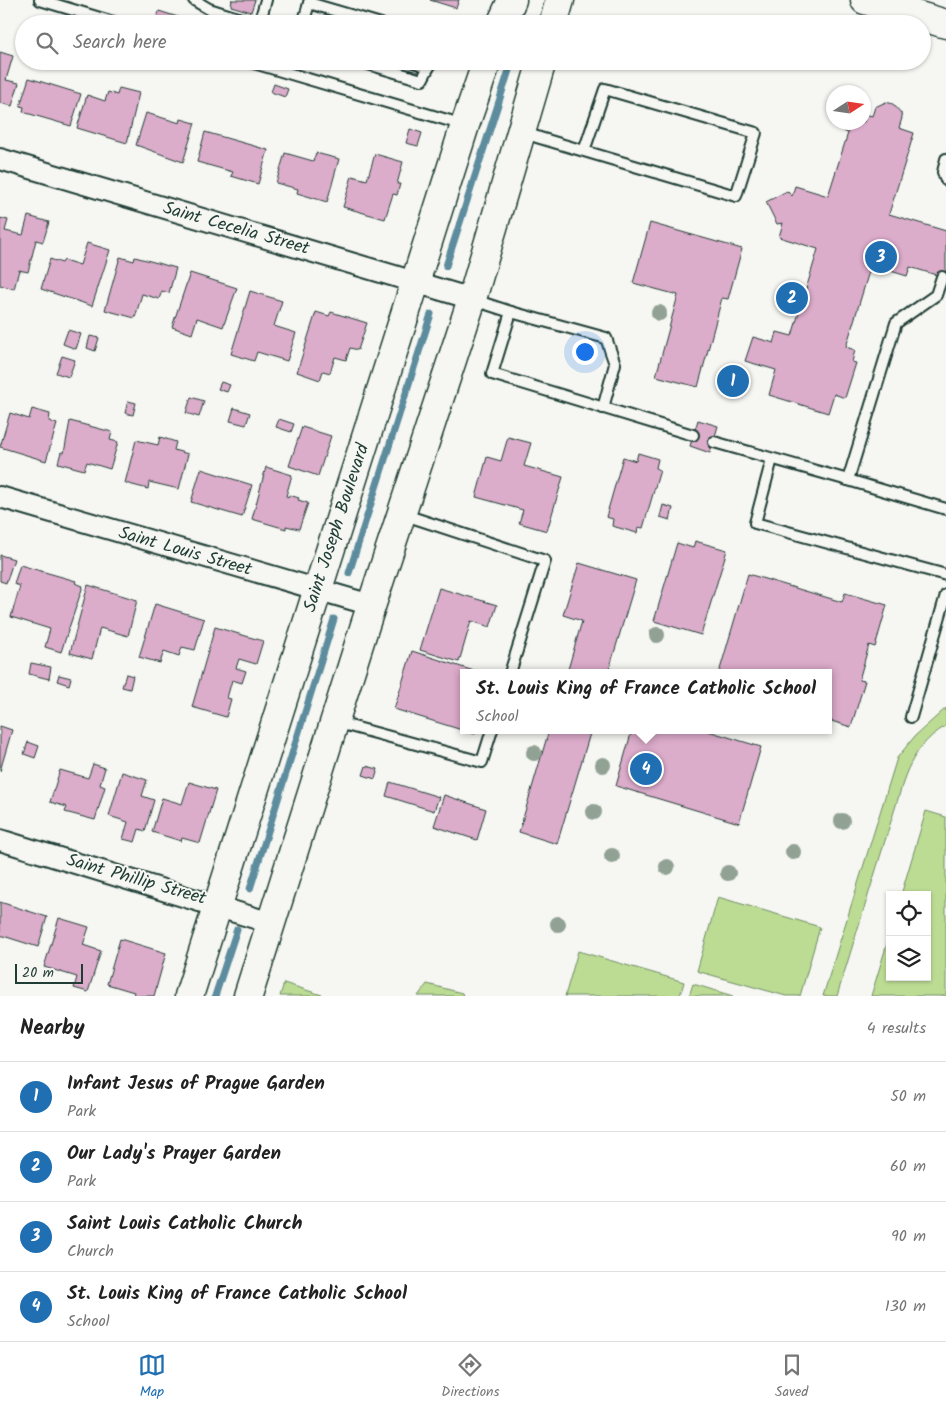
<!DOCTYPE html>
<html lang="en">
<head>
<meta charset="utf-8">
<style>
  :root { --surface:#fff; --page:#f2f2f2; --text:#222; --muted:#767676; --line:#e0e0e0; --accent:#1f6fb2 }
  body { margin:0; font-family:Kalam,sans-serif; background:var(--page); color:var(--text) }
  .controls { position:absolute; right:15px; bottom:15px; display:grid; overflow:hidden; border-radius:0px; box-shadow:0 1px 4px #0004 }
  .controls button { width:45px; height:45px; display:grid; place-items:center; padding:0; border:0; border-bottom:1px solid var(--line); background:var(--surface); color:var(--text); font:25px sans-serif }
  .compass { position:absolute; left:826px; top:85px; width:45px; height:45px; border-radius:50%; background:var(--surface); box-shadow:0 1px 4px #0004; rotate:78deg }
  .scale { position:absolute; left:15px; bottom:12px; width:68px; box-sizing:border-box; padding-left:5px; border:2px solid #1f3d34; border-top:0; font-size:14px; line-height:18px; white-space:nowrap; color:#1f3d34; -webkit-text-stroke:4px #f6f6f2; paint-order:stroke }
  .you { position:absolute; left:584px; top:351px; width:18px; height:18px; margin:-12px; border:4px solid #fff; border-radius:50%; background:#1a73e8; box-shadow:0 0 0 8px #1a73e833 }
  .badge { display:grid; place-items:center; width:32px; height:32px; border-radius:50%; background:var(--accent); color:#fff; font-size:16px; font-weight:700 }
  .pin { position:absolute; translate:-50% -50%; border:2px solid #fff; box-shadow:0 1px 5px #0006 }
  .popup { position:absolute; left:460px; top:669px; width:372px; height:65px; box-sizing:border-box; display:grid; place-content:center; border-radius:0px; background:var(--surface); filter:drop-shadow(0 1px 4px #0005); font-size:16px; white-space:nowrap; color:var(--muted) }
  .popup b { font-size:19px; color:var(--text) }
  .popup::after { content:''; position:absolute; left:50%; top:100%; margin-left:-10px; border:10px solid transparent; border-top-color:var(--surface) }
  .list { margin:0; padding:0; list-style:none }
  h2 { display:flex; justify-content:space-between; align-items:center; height:65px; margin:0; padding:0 20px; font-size:21px }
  h2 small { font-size:16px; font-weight:400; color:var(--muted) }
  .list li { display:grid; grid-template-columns:32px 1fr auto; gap:15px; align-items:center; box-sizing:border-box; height:70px; padding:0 20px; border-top:1px solid var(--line) }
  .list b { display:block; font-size:19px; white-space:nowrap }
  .list p { margin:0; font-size:16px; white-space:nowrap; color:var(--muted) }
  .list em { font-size:16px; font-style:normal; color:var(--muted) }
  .icon { flex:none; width:28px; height:28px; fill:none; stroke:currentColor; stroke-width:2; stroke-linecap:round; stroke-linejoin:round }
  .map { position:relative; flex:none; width:946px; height:996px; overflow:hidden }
  .search { position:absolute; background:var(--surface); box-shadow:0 1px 4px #0004; left:15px; right:15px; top:15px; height:55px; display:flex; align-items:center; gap:12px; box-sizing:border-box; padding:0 18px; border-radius:28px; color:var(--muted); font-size:19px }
  .sheet { height:345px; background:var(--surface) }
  nav { display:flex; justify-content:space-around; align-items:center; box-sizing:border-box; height:70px; border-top:1px solid var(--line); background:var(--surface); font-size:14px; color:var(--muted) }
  nav a { display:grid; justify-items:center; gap:2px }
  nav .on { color:var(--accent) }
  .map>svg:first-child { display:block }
  .green { fill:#bcdc94; stroke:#6e8c64 }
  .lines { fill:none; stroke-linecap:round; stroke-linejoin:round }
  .stream { stroke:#5b8c9d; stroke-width:7 }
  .building { fill:#dcaccb; stroke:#1f3d34 }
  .lane-casing { stroke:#1f3d34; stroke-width:14 }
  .street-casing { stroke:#1f3d34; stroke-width:24 }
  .secondary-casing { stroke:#1f3d34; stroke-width:31 }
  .lane { stroke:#f6f6f2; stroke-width:10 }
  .street { stroke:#f6f6f2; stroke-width:20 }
  .secondary { stroke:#f6f6f2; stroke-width:28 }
  .tree { fill:#91a294 }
  .labels { text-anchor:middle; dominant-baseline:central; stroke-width:4; stroke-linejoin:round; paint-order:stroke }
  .street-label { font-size:18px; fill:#1f3d34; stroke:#f6f6f2 }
</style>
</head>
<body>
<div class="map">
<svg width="946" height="996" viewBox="0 0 946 996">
  <rect width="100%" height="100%" fill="#f6f6f2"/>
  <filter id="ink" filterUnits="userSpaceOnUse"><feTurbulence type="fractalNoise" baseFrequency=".02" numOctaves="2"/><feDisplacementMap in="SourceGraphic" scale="10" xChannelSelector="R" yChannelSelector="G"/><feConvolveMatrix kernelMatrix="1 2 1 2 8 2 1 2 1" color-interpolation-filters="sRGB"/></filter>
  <g filter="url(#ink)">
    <g class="green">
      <path d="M946,708V726C926,737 913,755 905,776L837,996H823L897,758L915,736Z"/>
      <path d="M926,811L946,817V996H871L890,934V977H927V895H901Z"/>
      <path d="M718,897L820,927L800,996H786L697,971Z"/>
      <path d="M578,951L684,982L680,996H565Z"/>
      <path d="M284,983L325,996H280Z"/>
      <path d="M427,984L462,993L463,996H418Z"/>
      <path d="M693,984L733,996H689Z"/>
    </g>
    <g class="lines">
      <g class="stream">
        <path d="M446,266L512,61"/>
        <path d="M349,573L431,314"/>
        <path d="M250,889L334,619"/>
        <path d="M215,996L237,929"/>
      </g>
    </g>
    <g class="building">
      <path d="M232,0H231H255L251,12L231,6Z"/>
      <path d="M430,0H459L456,8Z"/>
      <path d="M159,11L181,18L179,24L156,21Z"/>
      <path d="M0,52L13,56L6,80L19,83L12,106L0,103Z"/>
      <path d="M29,78L81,94L71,126L23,112L24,107L20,106Z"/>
      <path d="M274,84L288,89L285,97L271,92Z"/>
      <path d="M119,88L139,93L127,143L77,128L87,95L105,101L108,92L117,95Z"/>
      <path d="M886,102L893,104L901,113L902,118L899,128L914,133L889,214L946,231V278L910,267L907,276L871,265L846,347L855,350L852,362L856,363L845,398L834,394L828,413L769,395L776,370L745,361L753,337L774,343L777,332L792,336L818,249L779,237L783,223L777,224L766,202L787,191L792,196L795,186L828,196L848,133L843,131L845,122H864L865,114L872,116L875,107Z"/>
      <path d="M146,113L180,123L181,119L195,123L183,162L136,145Z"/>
      <path d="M410,129L422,133L418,146L406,143Z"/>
      <path d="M205,132L268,150L258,184L231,176L233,172L197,162Z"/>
      <path d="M285,153L313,161L316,153L339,159L327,202L297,193L298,189L276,183Z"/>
      <path d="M375,154L403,162L397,184H400L397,195L393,194L385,219L343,207L352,176L367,180Z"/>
      <path d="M28,216L49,222L43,242L36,240L28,272L19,270L14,289L0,285V218L8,220L5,231L23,235Z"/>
      <path d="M650,223L742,249L728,299L722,298L698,387L656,376L678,295L633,283Z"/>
      <path d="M87,243L110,250L92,306L41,289L50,259L62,263L64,260L80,265Z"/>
      <path d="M120,257L134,261L135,257L176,268L169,293L162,291L159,299L142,294L135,318L105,310Z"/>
      <path d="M190,273L237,288L223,327L197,318L192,334L172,327Z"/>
      <path d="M250,291L282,301L274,326L296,333L287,361L257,352L254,361L231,354Z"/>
      <path d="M316,312L329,316L331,312L367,323L358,350L350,348L346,360L335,357L330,373L323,371L320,380L297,372Z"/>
      <path d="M68,330L81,334L76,349L63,344Z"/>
      <path d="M90,336L99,338L95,351L87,348Z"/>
      <path d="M62,356L75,360L69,377L56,373Z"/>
      <path d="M221,382L230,385L227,392L218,389Z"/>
      <path d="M191,397L204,401L199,417L186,413Z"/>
      <path d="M128,401L136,403L133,415L125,413Z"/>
      <path d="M234,408L250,413L246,425L230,421Z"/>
      <path d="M32,409L50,414L49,421L57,424L46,461L0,447L10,413L29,419Z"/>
      <path d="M279,419L294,424L291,432L276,427Z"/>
      <path d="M698,420L718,426L710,453L690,446Z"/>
      <path d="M70,421L112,432L110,440L118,442L110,469L87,462L84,470L58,463L61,452L64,453Z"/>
      <path d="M302,427L331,436L318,476L289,466Z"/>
      <path d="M160,437L176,442L174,450L188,454L179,489L149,482L148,489L125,483L136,440L158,445Z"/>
      <path d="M508,437L531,443L524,466L563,477L547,531L519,523L523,510L476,497L487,457L501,461Z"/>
      <path d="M638,453L658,459L656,468L660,470L643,528L638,527L637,533L612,526L613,519L606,517L623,457L636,461Z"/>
      <path d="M266,467L292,475L286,496L289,497V495L299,498L298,500L308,503L299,529L286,526V529L252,519Z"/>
      <path d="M201,469L252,485L242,517L191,502Z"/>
      <path d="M663,505L673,508L670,520L660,517Z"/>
      <path d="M695,541L727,550L701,635L654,621L677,543L693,548Z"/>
      <path d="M0,555L14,559L6,583L0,581Z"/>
      <path d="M579,563L636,580L608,673H567L582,621L563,615Z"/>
      <path d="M20,565L76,581L75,583L83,586L61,652L45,647L50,629L11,617L20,586L14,584Z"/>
      <path d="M748,574L842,602L845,593L887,605L875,647L869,645L859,680L865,681L851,727L828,720V673H719Z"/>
      <path d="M88,585L137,600L128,636L100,628L92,659L70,653Z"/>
      <path d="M439,588L497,605L490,627L471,621L459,662L420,650Z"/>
      <path d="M155,604L204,619L195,650L182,647L179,656L164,651L160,663L139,657Z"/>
      <path d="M215,627L263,641L256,664L239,659L236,668L246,671L242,683L232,680L227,698L231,699L226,717L192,707Z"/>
      <path d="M412,651L480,673H463V730H476L475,734L394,709Z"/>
      <path d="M31,663L51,667L49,679L29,674Z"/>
      <path d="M126,674L133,676L130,689L122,687Z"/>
      <path d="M59,675L71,678L69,685L57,681Z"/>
      <path d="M0,726L12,730L0,771Z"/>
      <path d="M549,730H591L557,844L519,832Z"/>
      <path d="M632,730H705L761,747L739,823L616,786Z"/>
      <path d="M28,742L39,746L35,758L24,754Z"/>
      <path d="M93,764L105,768L100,785L105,787L95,820L65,812L67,807L50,802L60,770L88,778Z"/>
      <path d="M366,766L378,769L375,779L363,775Z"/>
      <path d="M122,772L147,780L142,796L154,800L145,831L139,829L135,842L123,839L128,822L109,816Z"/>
      <path d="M189,782L216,790L200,843L182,838L181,841L152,832L162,798L182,804Z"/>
      <path d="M390,782L439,797L434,811L386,796Z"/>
      <path d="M444,795L486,809L477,840L434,826Z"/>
      <path d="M0,902L47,917L38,947L0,935Z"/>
      <path d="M59,918L89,927L83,945L101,951L88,992L74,988L77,977L44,967Z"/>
      <path d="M120,939L166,953L154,996H133L134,992L107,984Z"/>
    </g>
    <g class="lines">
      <g class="lane-casing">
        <g id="lane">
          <path d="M40,0L120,24"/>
          <path d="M194,0L209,9L257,24"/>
          <path d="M309,3L381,24"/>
          <path d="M259,24L266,0"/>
          <path d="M303,24L310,0"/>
          <path d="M247,61L464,125"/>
          <path d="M358,61L422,80L432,61"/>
          <path d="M411,61L429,67"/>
          <path d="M522,132L540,138L736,196L756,133L605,89L584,151"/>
          <path d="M946,159L943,172L946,180"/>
          <path d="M474,300L511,312L492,374L693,435"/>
          <path d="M511,312L606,338L615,364L603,408"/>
          <path d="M714,442L848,480L896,323L936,295L942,277"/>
          <path d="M772,459L755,523L946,575"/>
          <path d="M848,480L946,509"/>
          <path d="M402,514L545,561L510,673"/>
          <path d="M911,717L946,595"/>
          <path d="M335,722L482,762L492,730"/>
        </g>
      </g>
      <g class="street-casing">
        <g id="street">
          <path d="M0,159L472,299"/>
          <path d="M0,497L371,605"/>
          <path d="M0,840L271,923"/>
        </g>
      </g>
      <g class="secondary-casing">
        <g id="secondary">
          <path d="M865,0L946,24"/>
          <path d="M501,24L512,0"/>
          <path d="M553,24L560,0"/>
          <path d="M189,996L465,125L487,61"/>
          <path d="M248,996L365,625L472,299L542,61"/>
        </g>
      </g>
      <use href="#lane" class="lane"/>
      <use href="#street" class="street"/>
      <use href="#secondary" class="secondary"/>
    </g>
    <g class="tree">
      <circle cx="659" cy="313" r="8"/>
      <circle cx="657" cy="635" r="8"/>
      <circle cx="534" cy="753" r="8"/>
      <circle cx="603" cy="765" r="8"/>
      <circle cx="594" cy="812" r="8"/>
      <circle cx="842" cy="821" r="8"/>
      <circle cx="793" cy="852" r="8"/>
      <circle cx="612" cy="856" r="8"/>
      <circle cx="667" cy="867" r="8"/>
      <circle cx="728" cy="873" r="8"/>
      <circle cx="558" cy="924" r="8"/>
    </g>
  </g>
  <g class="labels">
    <g class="street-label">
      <text transform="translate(236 229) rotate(16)">Saint Cecelia Street</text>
      <text transform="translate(337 528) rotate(-72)">Saint Joseph Boulevard</text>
      <text transform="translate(185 552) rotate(16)">Saint Louis Street</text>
      <text transform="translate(136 880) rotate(16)">Saint Phillip Street</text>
    </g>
  </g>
</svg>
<div class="controls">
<button><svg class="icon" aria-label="locate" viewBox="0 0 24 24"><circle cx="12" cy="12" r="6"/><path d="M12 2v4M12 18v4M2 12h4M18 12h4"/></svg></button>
<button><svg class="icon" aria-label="layers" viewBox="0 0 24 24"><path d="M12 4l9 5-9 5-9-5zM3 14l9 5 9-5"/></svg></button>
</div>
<svg class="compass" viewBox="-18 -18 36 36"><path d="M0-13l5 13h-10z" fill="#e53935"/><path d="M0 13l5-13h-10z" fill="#767676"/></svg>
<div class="scale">20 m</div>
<div class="you"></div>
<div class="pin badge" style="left:733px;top:381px">1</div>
<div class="pin badge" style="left:792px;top:298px">2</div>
<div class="pin badge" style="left:881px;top:257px">3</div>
<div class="pin badge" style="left:646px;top:769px">4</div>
<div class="popup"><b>St. Louis King of France Catholic School</b>School</div>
<div class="search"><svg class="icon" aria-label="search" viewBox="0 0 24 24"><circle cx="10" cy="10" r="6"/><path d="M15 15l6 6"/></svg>Search here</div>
</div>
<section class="sheet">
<h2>Nearby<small>4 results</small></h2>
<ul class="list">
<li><span class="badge">1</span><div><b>Infant Jesus of Prague Garden</b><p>Park</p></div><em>50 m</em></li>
<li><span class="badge">2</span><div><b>Our Lady's Prayer Garden</b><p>Park</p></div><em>60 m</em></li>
<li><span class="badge">3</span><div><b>Saint Louis Catholic Church</b><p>Church</p></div><em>90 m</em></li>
<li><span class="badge">4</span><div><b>St. Louis King of France Catholic School</b><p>School</p></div><em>130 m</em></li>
</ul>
</section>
<nav>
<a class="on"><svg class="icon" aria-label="map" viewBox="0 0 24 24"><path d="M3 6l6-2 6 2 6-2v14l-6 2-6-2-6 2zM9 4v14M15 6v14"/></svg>Map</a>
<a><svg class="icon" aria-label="directions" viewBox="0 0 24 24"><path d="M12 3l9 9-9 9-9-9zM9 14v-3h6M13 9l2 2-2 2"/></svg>Directions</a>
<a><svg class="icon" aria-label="saved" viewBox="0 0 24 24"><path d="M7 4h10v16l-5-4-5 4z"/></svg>Saved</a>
</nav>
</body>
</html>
